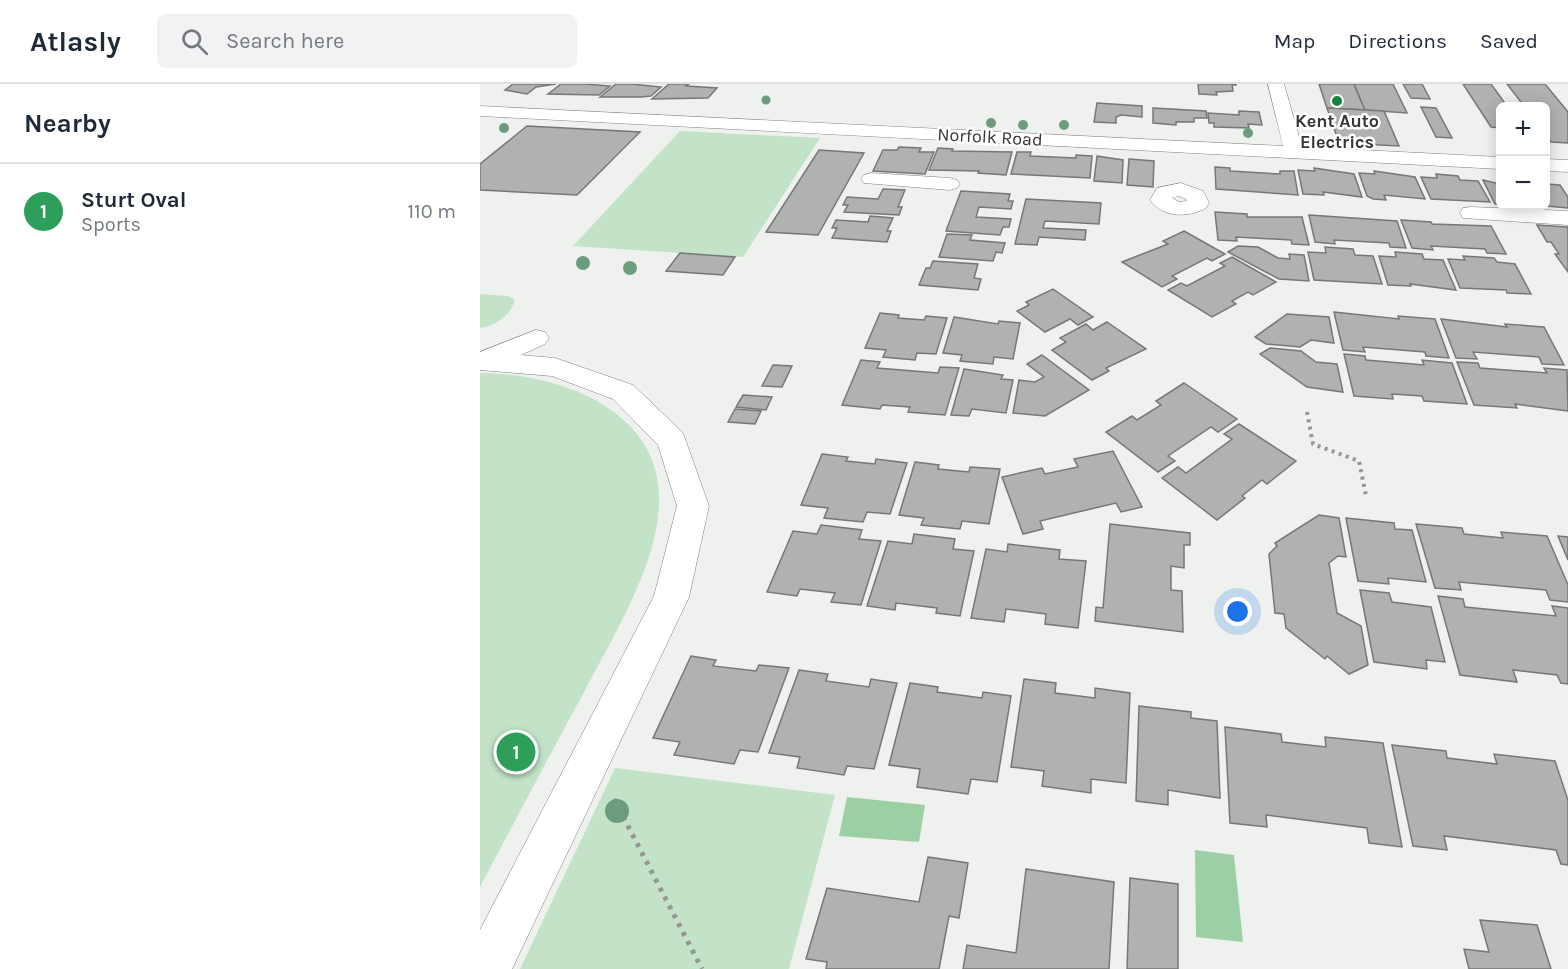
<!DOCTYPE html>
<html lang="en">
<head>
<meta charset="utf-8">
<style>
  :root { --surface:#fff; --page:#f2f2f3; --text:#1f2937; --muted:#747a83; --line:#e0e1e3; --accent:#16853c }
  body { margin:0; font-family:Karla,sans-serif; background:var(--page); color:var(--text) }
  .controls { position:absolute; right:18px; top:18px; display:grid; overflow:hidden; border-radius:9px; box-shadow:0 3px 15px #0003 }
  .controls button { width:54px; height:54px; display:grid; place-items:center; padding:0; border:0; border-bottom:2px solid var(--line); background:var(--surface); color:var(--text); font:30px sans-serif }
  .you { position:absolute; left:758px; top:528px; width:21px; height:21px; margin:-15px; border:4px solid #fff; border-radius:50%; background:#1a73e8; box-shadow:0 0 0 9px #1a73e833 }
  .badge { display:grid; place-items:center; width:39px; height:39px; border-radius:50%; background:var(--accent); color:#fff; font-size:20px; font-weight:700 }
  .pin { position:absolute; translate:-50% -50%; border:3px solid #fff; box-shadow:0 2px 6px #0006 }
  .list { margin:0; padding:0; list-style:none }
  h2 { display:flex; justify-content:space-between; align-items:center; height:78px; margin:0; padding:0 24px; font-size:26px }
  h2 small { font-size:20px; font-weight:400; color:var(--muted) }
  .list li { display:grid; grid-template-columns:39px 1fr auto; gap:18px; align-items:center; box-sizing:border-box; height:96px; padding:0 24px; border-top:2px solid var(--line) }
  .list b { display:block; font-size:22px; white-space:nowrap }
  .list p { margin:0; font-size:20px; white-space:nowrap; color:var(--muted) }
  .list em { font-size:20px; font-style:normal; color:var(--muted) }
  .icon { flex:none; width:33px; height:33px; fill:none; stroke:currentColor; stroke-width:2; stroke-linecap:round; stroke-linejoin:round }
  .map { position:relative; flex:none; width:1088px; height:885px; overflow:hidden }
  header { display:flex; align-items:center; gap:36px; box-sizing:border-box; height:84px; padding:0 30px; background:var(--surface); border-bottom:2px solid var(--line) }
  header strong { font-size:28px }
  nav { display:flex; gap:33px; margin-inline-start:auto; font-size:21px }
  .search { width:420px; height:54px; background:var(--page); display:flex; align-items:center; gap:15px; box-sizing:border-box; padding:0 21px; border-radius:9px; color:var(--muted); font-size:22px }
  main { display:flex }
  aside { flex:1; background:var(--surface) }
  .map>svg:first-child { display:block }
  .green { fill:#c3e3c8 }
  .water { fill:#9bcfa4 }
  .building { fill:#afb2af; stroke:#767876; stroke-width:1.5 }
  .lines { fill:none; stroke-linecap:round; stroke-linejoin:round }
  .minor-casing { stroke:#7e807e; stroke-width:1 }
  .path-far1 { stroke:#959795; stroke-width:4; stroke-dasharray:3 4.5; stroke-linecap:butt }
  .path { stroke:#959795; stroke-width:5; stroke-dasharray:4 6; stroke-linecap:butt }
  .minor { fill:#fff; fill-rule:evenodd }
  .tree { fill:#6c9c7e }
  .poi-dot { fill:#16853c; stroke:#fff; stroke-width:2 }
  .labels { text-anchor:middle; dominant-baseline:central; stroke-width:5; stroke-linejoin:round; paint-order:stroke }
  .far-poi-label { font-size:18px; font-weight:bold; fill:#353635; stroke:#fff }
  .far-street-label { font-size:18px; fill:#353635; stroke:#fff }
</style>
</head>
<body>
<header>
<strong>Atlasly</strong>
<div class="search"><svg class="icon" aria-label="search" viewBox="0 0 24 24"><circle cx="10" cy="10" r="6"/><path d="M15 15l6 6"/></svg>Search here</div>
<nav><a>Map</a><a>Directions</a><a>Saved</a></nav>
</header>
<main>
<aside>
<h2>Nearby<small></small></h2>
<ul class="list">
<li><span class="badge" style="background:#2e9e5b">1</span><div><b>Sturt Oval</b><p>Sports</p></div><em>110 m</em></li>
</ul>
</aside>
<div class="map">
<svg width="1088" height="885" viewBox="0 0 1088 885">
  <rect width="100%" height="100%" fill="#eef1ee"/>
  <g class="green">
    <path d="M200,47L340,54L263,173L93,162Z"/>
    <path d="M0,210L28,212L35,216C30,232 15,242 0,244Z"/>
    <path d="M0,289C79,289 184,326 179,421C176,485 132,554 103,610C68,674 34,739 0,803Z"/>
    <path d="M135,684L355,711L309,885H40Z"/>
  </g>
  <g class="water">
    <path d="M367,713L445,721L439,758L359,752Z"/>
    <path d="M715,766L754,771L763,858L716,853Z"/>
  </g>
  <g class="building">
    <path d="M33,0H76L56,3L47,10L25,6Z"/>
    <path d="M81,0H105L130,2L119,11L68,10Z"/>
    <path d="M136,0H151L181,3L171,12L161,13H120Z"/>
    <path d="M189,0H209L206,2L237,4L228,14L172,15Z"/>
    <path d="M718,0H756V1H752L753,7L736,8L737,11L719,10Z"/>
    <path d="M839,0H874L885,26L847,24Z"/>
    <path d="M874,0H913L927,29L885,26Z"/>
    <path d="M923,0H942L950,15L931,14Z"/>
    <path d="M983,0H1011L1027,22H1020V44L1011,43Z"/>
    <path d="M1027,0H1065L1088,28V59L1071,58L1066,51V22H1044Z"/>
    <path d="M617,19L662,22V33L641,31L636,33V39L614,38Z"/>
    <path d="M941,23L956,24L972,54L956,53Z"/>
    <path d="M673,24L726,27L727,34H714V38H696V41L673,39Z"/>
    <path d="M847,24L904,27L919,62L859,59Z"/>
    <path d="M759,27L779,28L782,41L768,40L769,44L734,43V39H729L728,29L759,31Z"/>
    <path d="M47,42L160,48L97,111L0,106V80Z"/>
    <path d="M419,63L441,64L439,68H454L445,90L393,87L403,66H417Z"/>
    <path d="M458,64L473,65L472,67L532,68L526,91L498,89L499,87L449,86Z"/>
    <path d="M339,66L384,69L338,151L286,148Z"/>
    <path d="M537,68H551L550,72L596,74V71L612,72L610,94L531,90Z"/>
    <path d="M617,72L643,76L642,99L614,97Z"/>
    <path d="M649,75L674,77L673,103L647,101Z"/>
    <path d="M735,83L750,84V87L800,90V87H814L818,111L736,105Z"/>
    <path d="M834,84L874,90L882,113L843,108L844,111L823,110L818,86L835,87Z"/>
    <path d="M894,87L935,93L945,115L904,111L906,116L893,115L887,112L879,89L895,90Z"/>
    <path d="M956,90L978,92L980,96L998,97L1010,118L951,115L941,93L957,94Z"/>
    <path d="M1003,96L1020,100V120H1015Z"/>
    <path d="M1067,100L1080,101L1088,113V124L1067,122Z"/>
    <path d="M403,105L425,106L418,123H422L419,131L364,128L368,121H363L367,113L398,115Z"/>
    <path d="M481,107L530,110L528,117H533L531,125L499,123L496,133L531,135L529,143H523L520,151L466,147Z"/>
    <path d="M546,115L621,119L619,140L565,137L563,144L606,146L605,156L559,153L557,161L535,160Z"/>
    <path d="M735,128L767,130V133H822L829,161L812,160L811,156L756,153L757,157L738,156Z"/>
    <path d="M829,131L917,137L926,164L910,163L909,159L854,156L855,160L835,158Z"/>
    <path d="M390,132L413,134L407,147H411L407,158L352,154L357,144H352L356,136L388,138Z"/>
    <path d="M921,136L951,138L952,140L1011,142L1026,170L1007,169L1005,165L951,162L953,166L932,164Z"/>
    <path d="M1057,141L1088,143V188L1075,170H1079L1071,158H1067Z"/>
    <path d="M704,147L745,170L732,177L727,174L692,192L697,195L682,203L642,178L688,160L683,157Z"/>
    <path d="M467,150L492,151L490,156L525,159L522,169L516,168L513,177L459,173Z"/>
    <path d="M758,162L778,163L798,174L810,175L809,170L824,171L829,197L799,195L748,168Z"/>
    <path d="M845,163L873,165L875,171L893,172L902,200L834,196L828,168L846,169Z"/>
    <path d="M915,168L942,170L944,175L963,176L976,206L930,200L931,202L908,201L899,172L916,173Z"/>
    <path d="M200,169L255,173L243,191L186,187Z"/>
    <path d="M983,172L1014,174L1017,178L1035,180L1051,210L1027,209L1026,206L980,204L968,175L985,176Z"/>
    <path d="M752,173L796,198L773,211L768,208L752,217L756,220L732,233L688,206L701,199L707,202L745,182L740,179Z"/>
    <path d="M453,177L498,180L494,194L501,195L498,206L439,201L446,184H450Z"/>
    <path d="M573,205L613,233L598,241L590,235L565,248L537,227L549,221L546,218Z"/>
    <path d="M854,228L919,235L918,232L955,235L969,274L946,272L945,268L883,263L885,268L863,266Z"/>
    <path d="M400,229L419,231L418,234L444,236L446,232L467,234L456,270L437,269L435,276L403,273L406,266L385,264Z"/>
    <path d="M807,230L849,233L854,259L831,256L820,263L786,260L775,253Z"/>
    <path d="M474,233L518,240L519,237L540,239L533,275L514,273L513,280L480,277L482,271L463,269Z"/>
    <path d="M961,235L1027,243L1025,240L1064,243L1084,281L1062,280L1059,273L993,268L997,275L976,274Z"/>
    <path d="M627,238L666,265L626,284L629,287L612,296L572,266L586,258L580,254L606,240L613,246Z"/>
    <path d="M790,264L821,267L836,278L857,280L863,308L827,303L780,270Z"/>
    <path d="M864,270L885,272L886,276L944,281L942,276L972,279L987,320L944,317L942,312L912,310L913,315L874,312Z"/>
    <path d="M562,271L609,306L565,332L533,329L539,296L555,298L564,293L547,280Z"/>
    <path d="M381,276L400,278L397,284L458,289L460,283L479,284L465,331L428,328L430,323L402,321L400,325L362,321Z"/>
    <path d="M977,278L998,279L1000,284L1067,289L1064,284L1087,286L1088,327L1035,320L1037,324L994,321Z"/>
    <path d="M293,281L312,282L302,303L282,302Z"/>
    <path d="M484,285L523,291L521,295L533,296L526,329L492,325L489,332L471,331Z"/>
    <path d="M704,299L757,335L738,348L731,343L688,372L695,377L678,388L626,348L652,332L657,336L681,321L676,317Z"/>
    <path d="M263,311L292,313L286,326L256,323Z"/>
    <path d="M255,325L281,327L275,340L248,338Z"/>
    <path d="M759,340L816,377L787,400L782,396L762,412L765,414L737,436L682,394L698,383L706,389L752,355L744,350Z"/>
    <path d="M633,367L662,423L641,428L636,419L560,437L563,445L543,450L522,393L562,384L565,390L598,383L594,375Z"/>
    <path d="M342,370L368,373L366,377L395,380L396,375L427,379L410,430L387,428L383,438L344,434L348,424L321,421Z"/>
    <path d="M435,378L459,381L458,385L489,388L490,383L520,385L509,440L482,437L480,445L441,441L444,434L419,431Z"/>
    <path d="M839,431L859,434L866,473L858,472L849,479L857,529L881,542L888,581L869,590L847,572L845,575L806,544L804,530L795,529L789,470L797,462L795,459Z"/>
    <path d="M866,434L914,439L915,445L932,446L946,498L908,494L909,500L878,497Z"/>
    <path d="M630,440L710,449V461H704V484L691,482V506L702,507L703,548L615,537L616,523L623,524Z"/>
    <path d="M936,440L982,444L984,450L1023,454L1021,448L1067,452L1088,501V518L1070,516L1066,506L979,498L981,506L955,504Z"/>
    <path d="M341,441L382,446L379,455L401,457L381,521L351,518L355,509L320,505L317,512L287,508L313,447L337,450Z"/>
    <path d="M434,450L475,455L473,465L494,467L480,532L456,529L457,524L416,519L415,526L387,522L408,457L432,460Z"/>
    <path d="M1078,452L1088,453V476Z"/>
    <path d="M528,460L580,466L579,475L606,477L598,544L565,540L566,530L526,525L524,538L491,534L506,465L527,468Z"/>
    <path d="M880,506L909,509L912,518L951,523L965,578L946,576L947,585L894,578Z"/>
    <path d="M958,512L983,515L985,523L1076,532L1072,522L1088,524V600L1081,599L1077,591L1033,586L1037,598L980,591Z"/>
    <path d="M211,572L236,576L233,582L276,587L279,581L309,584L278,668L260,666L254,680L194,671L200,658L173,654Z"/>
    <path d="M319,586L348,590L346,597L389,603L391,595L417,599L394,685L367,682L364,691L317,684L320,673L289,669Z"/>
    <path d="M544,595L576,599L575,609L615,614V604L650,609L646,699L611,695V709L562,702L564,687L531,683Z"/>
    <path d="M430,599L458,603L457,608L502,614L503,608L531,612L517,698L491,695L488,710L437,703L440,685L409,681Z"/>
    <path d="M659,622L711,628V634L737,637L740,714L688,706V721L656,717Z"/>
    <path d="M745,643L801,650L802,658L846,663L845,653L903,659L922,763L889,759L887,744L786,731L787,743L750,739Z"/>
    <path d="M912,661L966,667L967,674L1017,680L1014,670L1075,677L1088,716V781L1081,780L1076,766L964,752L967,766L933,762Z"/>
    <path d="M448,773L488,779L479,834L469,832L459,885H346L347,878L326,875L347,804L439,818Z"/>
    <path d="M546,785L634,798L629,885H483L487,861L536,869Z"/>
    <path d="M650,794L698,800V885H647Z"/>
    <path d="M1000,836L1057,841L1071,885H989L984,865L1009,868Z"/>
  </g>
  <g class="lines">
    <g class="minor-casing">
      <g id="minor">
        <path d="M788,0H804L822,63L1020,73V85L0,32V22L803,62Z"/>
        <path d="M1066,75L1088,76V88L1066,87Z"/>
        <path d="M391,89L470,94L477,96L480,100L477,104L470,106L384,99L381,95L384,91Z"/>
        <path d="M701,99L723,107L729,119L726,124C708,134 683,134 670,116L677,104ZM699,112L706,115L707,117L699,118L692,114Z"/>
        <path d="M991,123L1088,127V141L983,134L980,129L983,124Z"/>
        <path d="M56,246L65,248L69,254L65,260L41,271L75,274L153,301L203,349L229,422L209,513L32,885H0V846L174,512L197,422L178,361L133,315L72,292L0,286V268Z"/>
      </g>
    </g>
    <path class="path-far1" d="M827,328L833,360L879,377L886,412"/>
    <path class="path" d="M134,715L222,885"/>
    <use href="#minor" class="minor"/>
  </g>
  <g class="tree">
    <circle cx="286" cy="16" r="4.5"/>
    <circle cx="511" cy="39" r="5"/>
    <circle cx="543" cy="41" r="5"/>
    <circle cx="584" cy="41" r="5"/>
    <circle cx="24" cy="44" r="5"/>
    <circle cx="768" cy="49" r="5"/>
    <circle cx="103" cy="179" r="7"/>
    <circle cx="150" cy="184" r="7"/>
    <circle cx="137" cy="727" r="12"/>
  </g>
  <circle class="poi-dot" cx="857" cy="17" r="6"/>
  <g class="labels">
    <g class="far-poi-label">
      <text x="857" y="37">Kent Auto<tspan x="857" dy="21">Electrics</tspan></text>
    </g>
    <g class="far-street-label">
      <text transform="translate(510 53) rotate(3)">Norfolk Road</text>
    </g>
  </g>
</svg>
<div class="controls">
<button>+</button>
<button>−</button>
</div>
<div class="you"></div>
<div class="pin badge" style="left:36px;top:668px;background:#2e9e5b">1</div>
</div>
</main>
</body>
</html>
